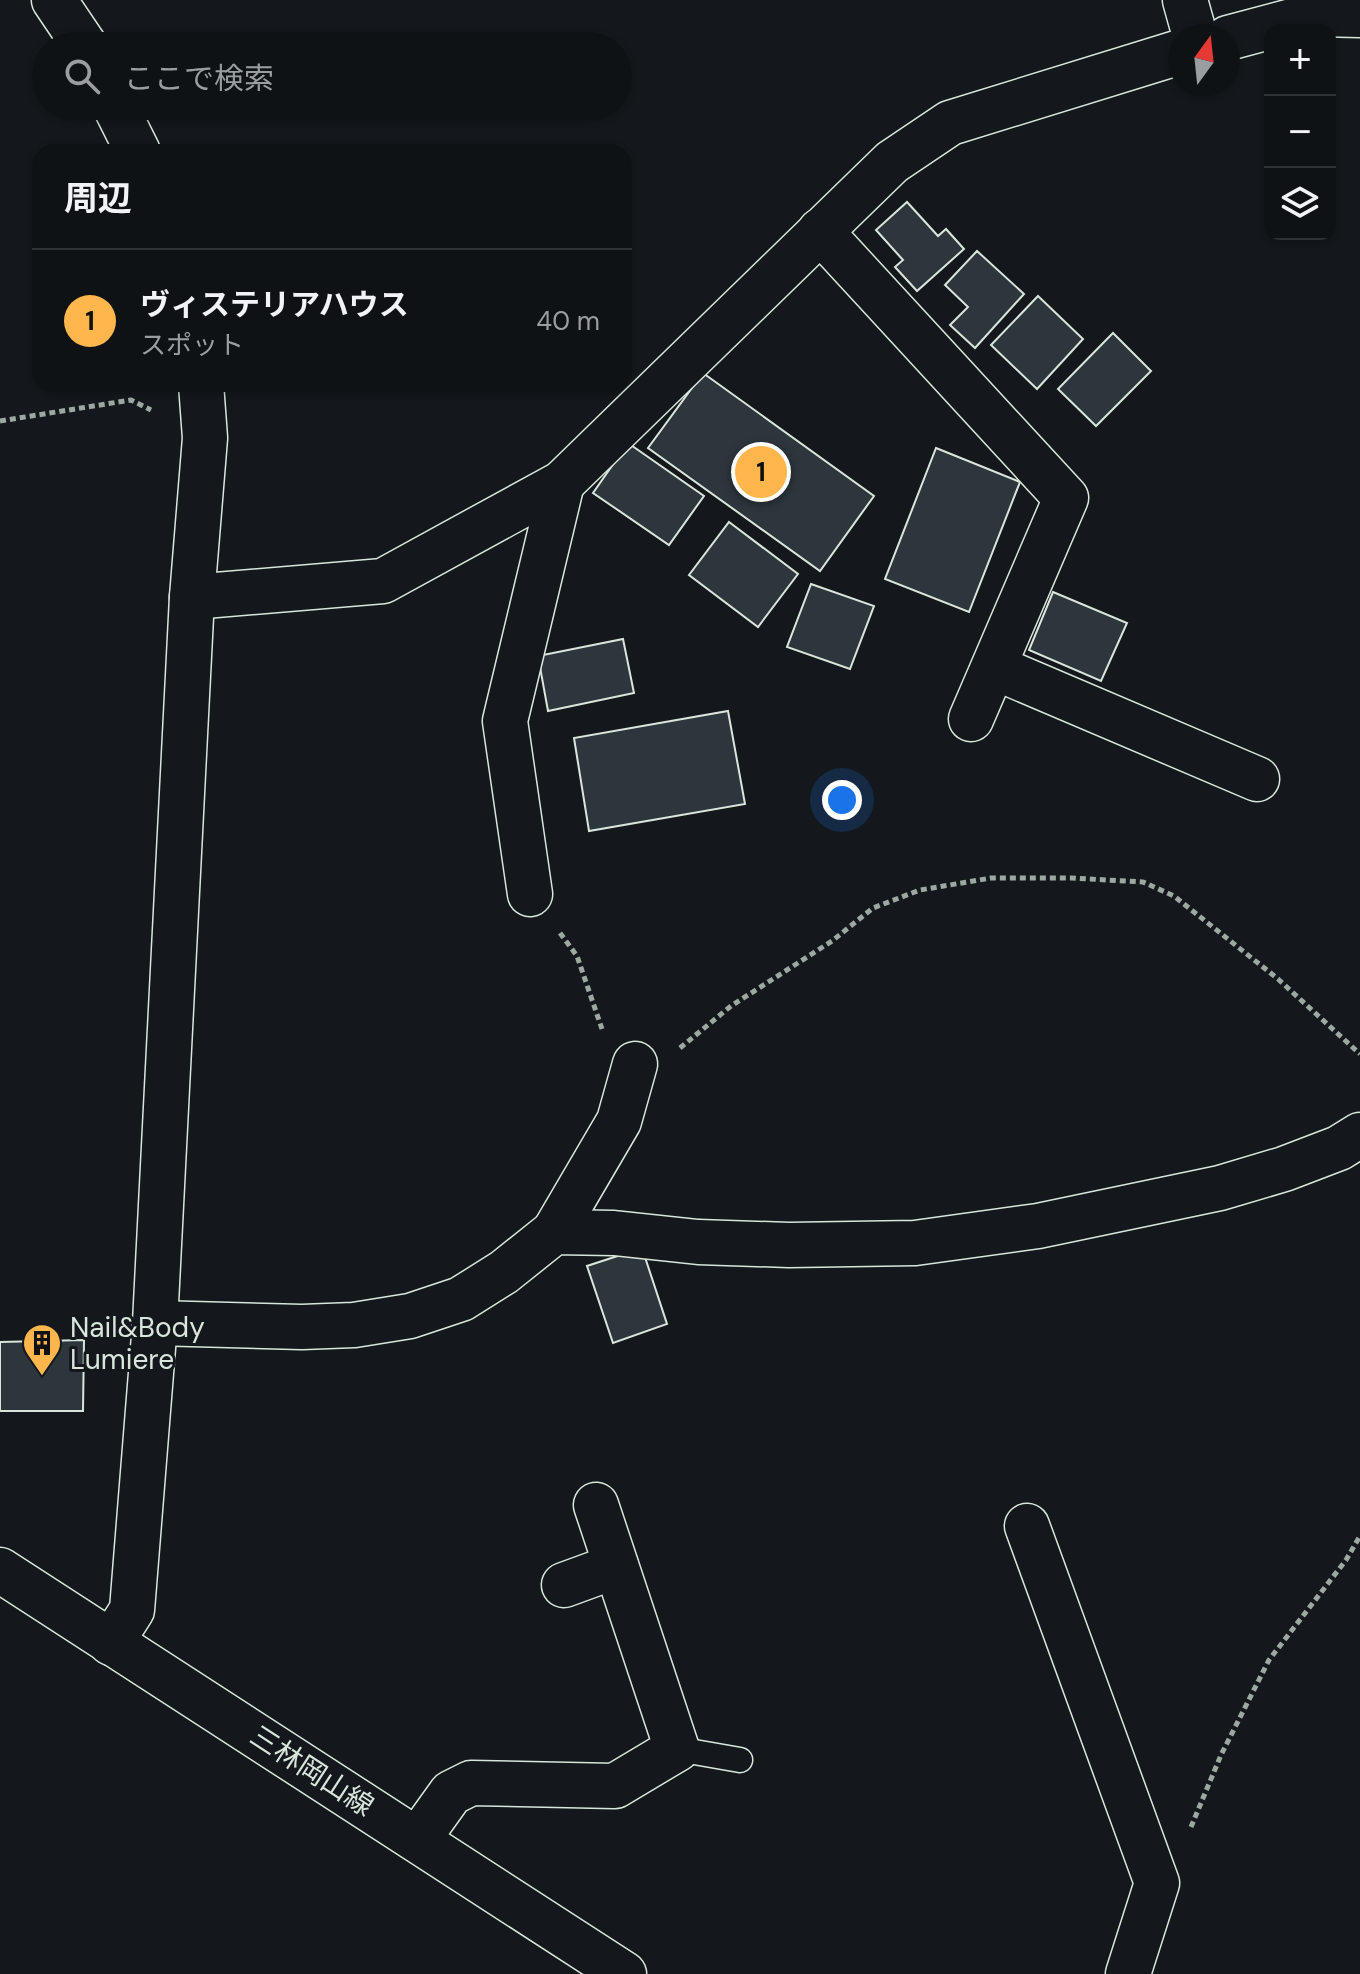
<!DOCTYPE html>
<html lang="ja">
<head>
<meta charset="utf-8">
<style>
  :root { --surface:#0f1215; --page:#1d2022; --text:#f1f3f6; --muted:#9b9ea0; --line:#2f3234; --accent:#ffb74d }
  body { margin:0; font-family:"DM Sans","Noto Sans JP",sans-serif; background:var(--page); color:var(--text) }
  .controls { position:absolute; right:24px; top:24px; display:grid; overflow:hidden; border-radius:16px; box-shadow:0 2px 6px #0004 }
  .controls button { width:72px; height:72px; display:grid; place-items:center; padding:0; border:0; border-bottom:2px solid var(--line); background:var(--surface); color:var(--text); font:40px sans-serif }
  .compass { position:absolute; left:1168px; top:24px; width:72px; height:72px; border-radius:50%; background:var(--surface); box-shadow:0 2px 6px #0004; rotate:15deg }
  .you { position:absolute; left:842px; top:800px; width:28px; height:28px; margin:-20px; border:6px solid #fff; border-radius:50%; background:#1a73e8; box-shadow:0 0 0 12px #1a73e833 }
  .badge { display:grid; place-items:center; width:52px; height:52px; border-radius:50%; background:var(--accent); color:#111; font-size:26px; font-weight:700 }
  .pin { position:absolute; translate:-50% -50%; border:4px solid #fff; box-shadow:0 2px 8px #0006 }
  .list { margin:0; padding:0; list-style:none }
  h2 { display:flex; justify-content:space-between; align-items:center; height:104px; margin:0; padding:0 32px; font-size:34px }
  h2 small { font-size:26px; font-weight:400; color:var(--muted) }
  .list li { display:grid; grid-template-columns:52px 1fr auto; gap:24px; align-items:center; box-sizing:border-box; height:144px; padding:0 32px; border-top:2px solid var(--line) }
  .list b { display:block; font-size:30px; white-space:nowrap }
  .list p { margin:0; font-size:26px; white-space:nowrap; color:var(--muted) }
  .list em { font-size:26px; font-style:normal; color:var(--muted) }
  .icon { flex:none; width:44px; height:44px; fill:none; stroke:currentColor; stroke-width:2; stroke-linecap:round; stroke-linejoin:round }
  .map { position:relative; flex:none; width:1360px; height:1974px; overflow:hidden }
  .search { position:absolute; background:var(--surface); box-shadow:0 2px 6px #0004; left:32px; top:32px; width:600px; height:88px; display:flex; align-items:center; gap:20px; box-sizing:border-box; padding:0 28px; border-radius:44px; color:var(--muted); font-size:30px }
  .panel { position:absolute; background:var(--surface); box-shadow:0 2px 6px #0004; left:32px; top:144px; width:600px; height:248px; border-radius:24px }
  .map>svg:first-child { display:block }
  .building { fill:#2c363c; stroke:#d8e6dc; stroke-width:2 }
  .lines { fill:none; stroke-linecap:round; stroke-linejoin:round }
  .lane-casing { stroke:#d8e6dc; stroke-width:27 }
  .street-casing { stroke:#d8e6dc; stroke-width:47 }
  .secondary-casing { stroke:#d8e6dc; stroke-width:47 }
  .path { stroke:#9da8a2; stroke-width:5; stroke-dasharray:6 4; stroke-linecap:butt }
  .lane { stroke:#14181c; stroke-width:24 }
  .street { stroke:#14181c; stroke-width:44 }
  .secondary { stroke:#14181c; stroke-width:44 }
  .labels { text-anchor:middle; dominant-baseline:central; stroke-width:6; stroke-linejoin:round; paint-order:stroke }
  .poi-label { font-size:28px; fill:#d8e6dc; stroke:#14181c; text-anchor:start }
  .street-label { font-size:28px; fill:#d8e6dc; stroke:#14181c }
</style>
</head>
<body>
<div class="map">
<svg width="1360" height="1974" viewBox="0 0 1360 1974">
  <rect width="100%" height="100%" fill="#14181c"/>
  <g class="building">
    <path d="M907,202L938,236L946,229L964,249L917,291L895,267L903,260L876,230Z"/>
    <path d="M977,251L1024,294L975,348L950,325L968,307L945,285Z"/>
    <path d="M1038,296L1083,339L1037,389L991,345Z"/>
    <path d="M1113,333L1151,371L1096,426L1058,389Z"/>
    <path d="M703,373L874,496L820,571L648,448Z"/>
    <path d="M628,443L704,496L669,545L593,493Z"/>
    <path d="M936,448L1020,482L969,612L885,579Z"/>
    <path d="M729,522L798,574L758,627L689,575Z"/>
    <path d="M811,584L874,606L850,669L787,647Z"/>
    <path d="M1053,592L1127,623L1101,681L1029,650Z"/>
    <path d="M623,639L634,693L548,711L538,656Z"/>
    <path d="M728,711L745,804L589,831L574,738Z"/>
    <path d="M642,1248L667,1324L613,1343L587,1266Z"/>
    <path d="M84,1340L83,1411H0V1342Z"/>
  </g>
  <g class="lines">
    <g class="lane-casing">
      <path id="lane" d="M677,1749L740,1760"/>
    </g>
    <g class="street-casing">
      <g id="street">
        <path d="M54,0L85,46"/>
        <path d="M1185,0L1195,36"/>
        <path d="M1228,38L1318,14L1360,15"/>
        <path d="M115,106L138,152"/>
        <path d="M820,231L1066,498L971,719"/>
        <path d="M192,597L383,581L562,483L892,162L950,123L1180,52"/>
        <path d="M994,667L1257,779"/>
        <path d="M530,894L505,721L562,483"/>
        <path d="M554,1232L619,1121L635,1064"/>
        <path d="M155,1323L302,1327L354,1325L410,1316L461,1299L504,1272L554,1232L614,1233L698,1242L789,1245L915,1243L1038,1226L1220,1188L1284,1169L1339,1148L1360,1135"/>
        <path d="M1027,1526L1157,1883L1128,1974"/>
        <path d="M564,1585L616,1566"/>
        <path d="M111,1643L132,1610L155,1323L192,597L205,438L201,384"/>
        <path d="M418,1839L451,1793L471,1783L615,1786L677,1749L596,1505"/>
      </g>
    </g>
    <g class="secondary-casing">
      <path id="secondary" d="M0,1570L624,1974"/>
    </g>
    <g class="path">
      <path d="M0,421L131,400L151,410"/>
      <path d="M560,933L577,956L602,1029"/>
      <path d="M680,1048L731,1006L832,941L873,908L920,890L991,878H1071L1143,882L1174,896L1278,979L1360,1054"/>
      <path d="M1191,1827L1221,1755L1269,1660L1346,1560L1360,1536"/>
    </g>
    <use href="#lane" class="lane"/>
    <use href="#street" class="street"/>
    <use href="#secondary" class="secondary"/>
  </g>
  <defs>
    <g id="building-pin" transform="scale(2)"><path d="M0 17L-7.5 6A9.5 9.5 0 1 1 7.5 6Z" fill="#ffb74d" stroke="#14181c"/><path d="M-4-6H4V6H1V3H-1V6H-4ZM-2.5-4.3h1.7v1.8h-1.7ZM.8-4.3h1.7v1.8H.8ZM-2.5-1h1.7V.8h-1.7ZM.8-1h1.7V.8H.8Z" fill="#111"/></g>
  </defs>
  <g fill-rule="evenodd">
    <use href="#building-pin" x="42" y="1343"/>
  </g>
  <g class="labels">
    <g class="poi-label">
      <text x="70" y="1327">Nail&amp;Body<tspan x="70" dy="32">Lumiere</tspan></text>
    </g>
    <g class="street-label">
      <text transform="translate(312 1771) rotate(33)">三林岡山線</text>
    </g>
  </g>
</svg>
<div class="controls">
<button>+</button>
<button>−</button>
<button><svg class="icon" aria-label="layers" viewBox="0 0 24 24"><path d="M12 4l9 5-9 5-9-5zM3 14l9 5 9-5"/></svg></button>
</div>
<svg class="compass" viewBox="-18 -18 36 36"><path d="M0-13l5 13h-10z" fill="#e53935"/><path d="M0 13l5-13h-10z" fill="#9b9ea0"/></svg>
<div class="you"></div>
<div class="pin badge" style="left:761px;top:472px">1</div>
<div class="search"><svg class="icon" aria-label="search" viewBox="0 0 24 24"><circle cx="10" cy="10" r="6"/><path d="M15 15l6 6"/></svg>ここで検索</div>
<section class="panel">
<h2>周辺<small></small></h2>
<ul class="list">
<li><span class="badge">1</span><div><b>ヴィステリアハウス</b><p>スポット</p></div><em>40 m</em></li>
</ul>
</section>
</div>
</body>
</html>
